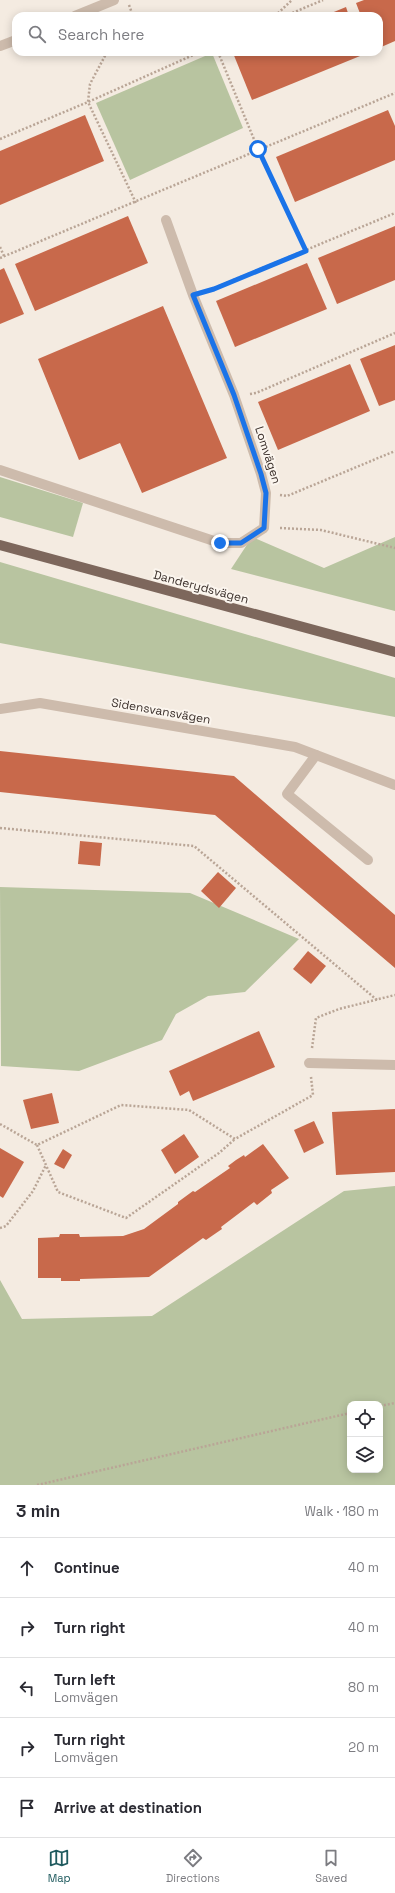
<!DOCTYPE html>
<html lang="en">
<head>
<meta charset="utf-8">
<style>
  :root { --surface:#fff; --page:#f2f2f3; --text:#2b2b33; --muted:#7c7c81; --line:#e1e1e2; --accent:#1f5a5e }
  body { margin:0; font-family:"Space Grotesk",sans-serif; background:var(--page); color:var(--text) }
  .controls { position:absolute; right:12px; bottom:12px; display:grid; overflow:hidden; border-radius:8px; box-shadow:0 2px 10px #0003 }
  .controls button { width:36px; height:36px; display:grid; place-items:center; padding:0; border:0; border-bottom:1px solid var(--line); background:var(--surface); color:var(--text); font:20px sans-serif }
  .stop { position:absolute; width:12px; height:12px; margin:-9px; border:3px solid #1a73e8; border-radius:50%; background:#fff }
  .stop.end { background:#1a73e8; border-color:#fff; box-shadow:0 1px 4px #0008 }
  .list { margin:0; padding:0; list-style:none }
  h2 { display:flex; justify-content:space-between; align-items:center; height:52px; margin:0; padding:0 16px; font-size:17px }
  h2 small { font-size:13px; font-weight:400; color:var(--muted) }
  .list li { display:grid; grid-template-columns:26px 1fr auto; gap:12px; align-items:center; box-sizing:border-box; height:60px; padding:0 16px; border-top:1px solid var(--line) }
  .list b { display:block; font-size:15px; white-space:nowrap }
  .list p { margin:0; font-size:13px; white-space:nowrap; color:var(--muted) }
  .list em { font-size:13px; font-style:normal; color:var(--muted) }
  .icon { flex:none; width:22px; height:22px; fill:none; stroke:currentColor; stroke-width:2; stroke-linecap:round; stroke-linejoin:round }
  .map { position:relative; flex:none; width:395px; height:1485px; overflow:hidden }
  .search { position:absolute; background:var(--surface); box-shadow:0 2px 10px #0003; left:12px; right:12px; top:12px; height:44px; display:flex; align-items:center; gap:10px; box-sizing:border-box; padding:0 14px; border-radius:12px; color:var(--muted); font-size:15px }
  .sheet { height:352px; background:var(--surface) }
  nav { display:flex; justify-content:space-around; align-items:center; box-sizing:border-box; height:56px; border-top:1px solid var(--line); background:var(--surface); font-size:11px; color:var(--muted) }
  nav a { display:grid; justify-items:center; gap:2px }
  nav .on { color:var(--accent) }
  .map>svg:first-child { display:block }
  .green { fill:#b8c4a0; fill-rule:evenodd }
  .building { fill:#c8694b }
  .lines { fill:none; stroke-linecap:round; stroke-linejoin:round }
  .path { stroke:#b9a596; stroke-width:2.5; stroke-dasharray:2 2; stroke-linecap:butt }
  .minor { stroke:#cdbbac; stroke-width:10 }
  .major { stroke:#7d675c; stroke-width:10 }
  .route { stroke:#1a73e8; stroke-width:5 }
  .labels { text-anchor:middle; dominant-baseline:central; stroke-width:4; stroke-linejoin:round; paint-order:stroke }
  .street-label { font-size:12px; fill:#3b302b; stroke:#fbf5ee }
</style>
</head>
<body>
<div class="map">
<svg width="395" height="1485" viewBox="0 0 395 1485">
  <rect width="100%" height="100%" fill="#f4ebe1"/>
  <g class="green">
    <path d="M212,53L243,128L130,180L96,103Z"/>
    <path d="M0,477L83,503L73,537L0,517Z"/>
    <path d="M252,537L324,568L395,537V611L231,569Z"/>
    <path d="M0,562L395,678V717L0,643Z"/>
    <path d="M0,887L190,893L299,939L245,992L208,996L176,1014L162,1040L79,1071L1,1066Z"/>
    <path d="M395,1186V1485H0V1280L22,1319L152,1316L344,1191ZM350,1404H380V1470H350Z"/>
  </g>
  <g class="building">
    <path d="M364,0H395V41L379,48V16H361L356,3Z"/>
    <path d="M346,7L349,16H324Z"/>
    <path d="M236,52H364L365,54L252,100L233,53Z"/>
    <path d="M388,110L395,126V160L295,202L276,157Z"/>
    <path d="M85,115L104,161L0,205V151Z"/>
    <path d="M128,216L148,263L35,311L15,264Z"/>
    <path d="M395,226V280L337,304L318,258Z"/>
    <path d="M307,263L327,309L235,347L216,301Z"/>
    <path d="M4,268L24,314L0,324V270Z"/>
    <path d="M163,306L227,458L142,493L120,443L79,460L38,359Z"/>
    <path d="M395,345V400L379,406L360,359Z"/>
    <path d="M350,364L370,411L278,450L258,402Z"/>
    <path d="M0,751L234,776L395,915V968L215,815L0,792Z"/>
    <path d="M80,841L102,843L100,866L78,864Z"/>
    <path d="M218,872L236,888L219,908L201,891Z"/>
    <path d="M308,951L326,966L311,984L293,969Z"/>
    <path d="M259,1031L275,1067L193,1101L189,1091L180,1096L169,1071Z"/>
    <path d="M52,1093L59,1123L31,1129L23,1100Z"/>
    <path d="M395,1109V1172L336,1175L332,1112Z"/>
    <path d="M314,1121L324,1143L304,1153L294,1130Z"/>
    <path d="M184,1134L199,1157L175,1174L161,1150Z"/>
    <path d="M263,1144L289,1178L271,1190L272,1193L257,1205L254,1202L221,1227L222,1229L206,1240L203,1238L149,1277L80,1279V1281H61V1278H38V1238L59,1237L60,1234H79L80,1237L123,1236L144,1229L178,1204V1202L193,1191L195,1192L230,1168L228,1166L236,1160L244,1155L245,1157Z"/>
    <path d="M0,1148L24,1162L3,1198L0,1196Z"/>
    <path d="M63,1149L72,1155L64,1169L54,1164Z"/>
  </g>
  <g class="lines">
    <g class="path">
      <path d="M129,5L133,16"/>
      <path d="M275,16L292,0"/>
      <path d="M285,16L323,0"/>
      <path d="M107,52L90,84L88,102L136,203"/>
      <path d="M218,52L258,149L306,251"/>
      <path d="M0,139L88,102L200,52"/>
      <path d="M0,247L4,256"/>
      <path d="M0,258L395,93"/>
      <path d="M207,291L395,213"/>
      <path d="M250,394L256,393L395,333"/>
      <path d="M280,495L287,496L395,451"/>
      <path d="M280,528L321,530L395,548"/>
      <path d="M0,828L194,846L377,1000"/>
      <path d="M312,1048L316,1018L339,1009L395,995"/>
      <path d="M0,1124L37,1145L121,1105L189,1110L235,1139L313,1095L311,1077"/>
      <path d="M37,1145L58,1192L126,1218L219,1153L235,1139"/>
      <path d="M0,1228L6,1226L33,1191L46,1165"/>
      <path d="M380,1406L395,1403"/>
      <path d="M37,1485L350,1413"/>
    </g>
    <g class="minor">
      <path d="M75,16L114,0"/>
      <path d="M0,46L16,40"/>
      <path d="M0,470L220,543H241L264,528L266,493L261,474L234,395L193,295L166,220"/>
      <path d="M0,709L40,703L295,747L395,785"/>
      <path d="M316,755L287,794L368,860"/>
      <path d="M309,1063L395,1065"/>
    </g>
    <path class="major" d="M0,545L395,652"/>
  </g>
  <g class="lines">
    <path class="route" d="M220,543H241L264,528L266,493L261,474L234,395L193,295L214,289L306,251L258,149"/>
  </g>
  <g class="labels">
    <g class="street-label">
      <text transform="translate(268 455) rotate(72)">Lomvägen</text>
      <text transform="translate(201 587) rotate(15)">Danderydsvägen</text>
      <text transform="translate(161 711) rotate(10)">Sidensvansvägen</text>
    </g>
  </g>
</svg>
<div class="controls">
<button><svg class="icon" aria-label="locate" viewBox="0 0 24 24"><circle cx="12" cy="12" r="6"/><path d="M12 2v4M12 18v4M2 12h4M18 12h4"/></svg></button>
<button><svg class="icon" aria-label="layers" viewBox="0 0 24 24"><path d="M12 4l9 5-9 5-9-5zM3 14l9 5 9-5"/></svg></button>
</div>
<div class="stop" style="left:258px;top:149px"></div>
<div class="stop end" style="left:220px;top:543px"></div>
<div class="search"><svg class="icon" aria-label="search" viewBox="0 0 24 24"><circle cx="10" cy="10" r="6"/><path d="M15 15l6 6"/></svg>Search here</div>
</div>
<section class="sheet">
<h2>3 min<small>Walk · 180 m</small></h2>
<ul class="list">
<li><svg class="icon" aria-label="ahead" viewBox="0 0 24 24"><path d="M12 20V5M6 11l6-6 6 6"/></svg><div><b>Continue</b></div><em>40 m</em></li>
<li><svg class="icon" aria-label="right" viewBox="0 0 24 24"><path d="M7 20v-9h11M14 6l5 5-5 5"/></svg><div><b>Turn right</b></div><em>40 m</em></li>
<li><svg class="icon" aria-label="left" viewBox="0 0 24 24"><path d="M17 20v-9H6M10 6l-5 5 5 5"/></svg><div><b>Turn left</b><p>Lomvägen</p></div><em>80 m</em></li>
<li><svg class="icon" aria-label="right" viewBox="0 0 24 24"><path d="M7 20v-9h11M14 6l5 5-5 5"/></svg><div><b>Turn right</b><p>Lomvägen</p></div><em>20 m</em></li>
<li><svg class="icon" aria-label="arrive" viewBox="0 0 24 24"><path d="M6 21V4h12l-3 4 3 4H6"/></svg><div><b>Arrive at destination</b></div></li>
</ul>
</section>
<nav>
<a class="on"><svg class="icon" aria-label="map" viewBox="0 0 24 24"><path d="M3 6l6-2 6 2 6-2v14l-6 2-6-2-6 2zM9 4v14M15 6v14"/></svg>Map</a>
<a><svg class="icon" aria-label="directions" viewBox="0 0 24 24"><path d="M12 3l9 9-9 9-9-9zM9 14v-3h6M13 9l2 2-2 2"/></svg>Directions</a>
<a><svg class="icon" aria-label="saved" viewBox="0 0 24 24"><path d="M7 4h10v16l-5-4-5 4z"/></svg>Saved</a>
</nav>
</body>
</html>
